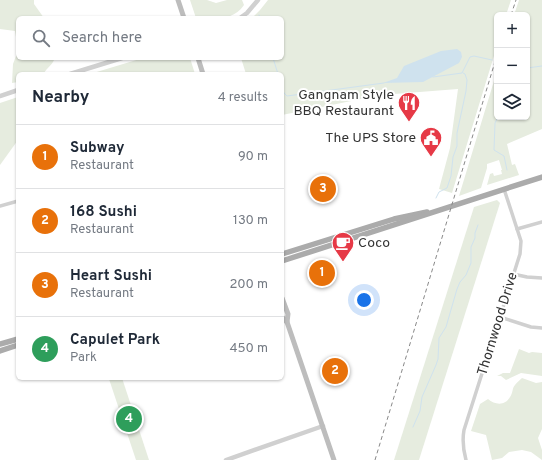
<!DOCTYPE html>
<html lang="en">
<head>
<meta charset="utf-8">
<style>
  :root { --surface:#fff; --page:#f2f2f3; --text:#1f2937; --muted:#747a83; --line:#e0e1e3; --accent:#e63946 }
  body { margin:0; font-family:Overpass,sans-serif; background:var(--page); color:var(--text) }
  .controls { position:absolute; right:12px; top:12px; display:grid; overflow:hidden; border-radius:6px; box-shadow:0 1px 3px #0004 }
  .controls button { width:36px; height:36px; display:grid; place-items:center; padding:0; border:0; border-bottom:1px solid var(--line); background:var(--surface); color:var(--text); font:20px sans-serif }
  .you { position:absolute; left:364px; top:300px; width:14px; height:14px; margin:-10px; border:3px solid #fff; border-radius:50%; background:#1a73e8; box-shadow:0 0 0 6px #1a73e833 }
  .badge { display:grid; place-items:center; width:26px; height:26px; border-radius:50%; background:var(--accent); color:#fff; font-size:13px; font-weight:700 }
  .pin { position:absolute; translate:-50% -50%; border:2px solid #fff; box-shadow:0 1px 4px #0006 }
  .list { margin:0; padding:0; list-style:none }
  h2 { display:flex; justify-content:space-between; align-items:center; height:52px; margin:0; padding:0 16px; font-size:17px }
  h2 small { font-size:13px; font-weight:400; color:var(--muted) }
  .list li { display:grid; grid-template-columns:26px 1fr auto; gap:12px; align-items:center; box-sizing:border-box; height:64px; padding:0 16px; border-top:1px solid var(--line) }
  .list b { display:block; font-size:15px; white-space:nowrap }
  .list p { margin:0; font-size:13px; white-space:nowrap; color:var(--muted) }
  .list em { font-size:13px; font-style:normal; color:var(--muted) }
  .icon { flex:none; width:22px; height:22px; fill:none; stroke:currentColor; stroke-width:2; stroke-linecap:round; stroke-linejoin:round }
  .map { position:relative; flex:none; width:542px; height:460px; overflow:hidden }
  .search { position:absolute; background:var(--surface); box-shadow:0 1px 3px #0004; left:16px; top:16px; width:268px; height:44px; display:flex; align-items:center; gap:10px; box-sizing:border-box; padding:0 14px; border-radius:6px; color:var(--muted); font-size:15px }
  .panel { position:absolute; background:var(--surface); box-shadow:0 1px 3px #0004; left:16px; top:72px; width:268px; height:308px; border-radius:6px }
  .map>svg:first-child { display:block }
  .green { fill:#e6ecdf }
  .water { fill:#cfe2ee }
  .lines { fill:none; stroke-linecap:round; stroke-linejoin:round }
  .stream { stroke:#cfe2ee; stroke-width:1 }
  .minor { stroke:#d0d0d0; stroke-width:3.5 }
  .tertiary { stroke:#d0d0d0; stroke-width:4.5 }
  .secondary { stroke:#bdbdbd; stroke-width:5 }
  .primary { stroke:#ababab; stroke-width:5.5 }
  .rail { stroke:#888; stroke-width:1; stroke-dasharray:4 3; stroke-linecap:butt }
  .labels { text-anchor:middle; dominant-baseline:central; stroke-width:4; stroke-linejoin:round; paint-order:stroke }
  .poi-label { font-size:14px; fill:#333; stroke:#fff; text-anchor:end }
  .street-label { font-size:14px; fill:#333; stroke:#fff }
</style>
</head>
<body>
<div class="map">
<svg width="542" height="460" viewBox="0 0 542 460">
  <rect width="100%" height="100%" fill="#fff"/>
  <g class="green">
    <path d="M0,0H34V4L44,18H18V58H54V60C52,65 47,68 44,73L18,74V82L12,83L13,64L16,56L18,49L15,31L0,29Z"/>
    <path d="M190,0H207L216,3L227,0H242L244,5C232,22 215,18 196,18Z"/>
    <path d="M268,0H511L506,15H497V46L452,193L439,189L450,148L458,89L381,95L282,115V74H246L241,58H282V18H252L260,10Z"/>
    <path d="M519,0H542V129L507,144L512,165L515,164L519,175L487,185L490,174L493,173L494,176L502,174L501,170H502L499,160L487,164V168L481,188L459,196L497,71V117H527V15H514Z"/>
    <path d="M143,58H190L195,74H90Z"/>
    <path d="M18,97V140L0,165V103Z"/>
    <path d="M497,200L500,203L419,460H394L474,207Z"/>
    <path d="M519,349L529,353L532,352L542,353V376L521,373L506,380L501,376H497L503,373H510Z"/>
    <path d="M112,378H122L149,460H136L109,379Z"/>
    <path d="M522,378L536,383L542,382V429L538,438L542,450V460L531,452L522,450L509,452L502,458L492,460L486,435L471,431L480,404L488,399C495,405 505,406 510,397C513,393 512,388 515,385C517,382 520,380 522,378Z"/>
  </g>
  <path class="water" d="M457,49L461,52L462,57L459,63L423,82L383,83L397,78L404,66L441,51Z"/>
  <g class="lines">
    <g class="stream">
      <path d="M259,15L260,18"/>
      <path d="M273,58L278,74"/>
      <path d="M527,68L542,66"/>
      <path d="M433,77L462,73L470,57L474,56L492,60"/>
      <path d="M282,88L284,93L287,96L384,83"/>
      <path d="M498,117L495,123L494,150L504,156L507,170"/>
      <path d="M436,198L439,192L447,188L451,176L453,157L457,146V133L466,91L467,80L465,74L463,73"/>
      <path d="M413,427L420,411L422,397L436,365L438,359L439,338L446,327L457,289L460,282L466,275L471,263V247L475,238V233L478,225"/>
    </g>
    <g class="minor">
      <path d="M0,206L18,201"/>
      <path d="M517,229L542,222"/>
      <path d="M513,274L527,277L542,278"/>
      <path d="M500,317L531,327L542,328"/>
      <path d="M466,460C463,449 462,441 464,430L520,254L521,241L504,189"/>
    </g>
    <g class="tertiary">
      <path d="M240,18L247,13L258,0"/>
      <path d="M70,74L122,58"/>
      <path d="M0,96L18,90"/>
      <path d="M226,460L323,426"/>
    </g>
    <g class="secondary">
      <path d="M178,0L184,18"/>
      <path d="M198,58L203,74"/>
      <path d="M282,298L288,314L287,322"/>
      <path d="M282,317L287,322L334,460"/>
    </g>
    <g class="primary">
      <path d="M282,254L394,219L427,212"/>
      <path d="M282,261L542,177"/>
      <path d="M0,344L18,339"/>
      <path d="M0,351L18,345"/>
    </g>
    <g class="rail">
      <path d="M511,15L516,0"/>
      <path d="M375,460L497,55"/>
    </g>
  </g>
  <defs>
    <g id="restaurant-pin" transform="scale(1.15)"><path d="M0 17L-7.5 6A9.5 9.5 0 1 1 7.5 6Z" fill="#e63946" stroke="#fff"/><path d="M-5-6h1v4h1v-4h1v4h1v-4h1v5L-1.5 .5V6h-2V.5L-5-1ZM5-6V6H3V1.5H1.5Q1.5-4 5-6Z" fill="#fff"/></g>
    <g id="civic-pin" transform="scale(1.15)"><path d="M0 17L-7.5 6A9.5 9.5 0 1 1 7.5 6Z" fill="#e63946" stroke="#fff"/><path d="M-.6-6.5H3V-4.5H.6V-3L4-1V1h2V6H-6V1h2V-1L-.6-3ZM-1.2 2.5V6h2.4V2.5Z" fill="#fff"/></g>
    <g id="cafe-pin" transform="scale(1.15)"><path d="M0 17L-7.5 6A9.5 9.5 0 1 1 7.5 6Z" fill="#e63946" stroke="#fff"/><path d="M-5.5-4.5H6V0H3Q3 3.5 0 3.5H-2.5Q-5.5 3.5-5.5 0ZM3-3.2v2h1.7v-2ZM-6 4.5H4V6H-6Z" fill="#fff"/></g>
  </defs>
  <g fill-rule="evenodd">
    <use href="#restaurant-pin" x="409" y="103"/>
    <use href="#civic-pin" x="431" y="138"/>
    <use href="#cafe-pin" x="343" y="243"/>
  </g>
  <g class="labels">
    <g class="poi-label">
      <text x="394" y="95">Gangnam Style<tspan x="394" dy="16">BBQ Restaurant</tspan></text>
      <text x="416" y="138">The UPS Store</text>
      <text x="358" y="243" text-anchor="start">Coco</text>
    </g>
    <g class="street-label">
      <text transform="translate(498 324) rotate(-73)">Thornwood Drive</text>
    </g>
  </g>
</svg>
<div class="controls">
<button>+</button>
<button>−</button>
<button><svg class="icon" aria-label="layers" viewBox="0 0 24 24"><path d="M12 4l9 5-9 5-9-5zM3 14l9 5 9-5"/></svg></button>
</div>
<div class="you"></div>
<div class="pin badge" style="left:322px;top:273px;background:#e8710a">1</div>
<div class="pin badge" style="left:335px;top:371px;background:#e8710a">2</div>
<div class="pin badge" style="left:323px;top:189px;background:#e8710a">3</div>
<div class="pin badge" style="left:129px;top:419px;background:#2e9e5b">4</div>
<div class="search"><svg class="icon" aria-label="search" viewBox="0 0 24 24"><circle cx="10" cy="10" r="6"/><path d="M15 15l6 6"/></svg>Search here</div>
<section class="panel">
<h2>Nearby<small>4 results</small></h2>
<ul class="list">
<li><span class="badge" style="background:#e8710a">1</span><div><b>Subway</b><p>Restaurant</p></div><em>90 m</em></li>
<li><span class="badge" style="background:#e8710a">2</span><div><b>168 Sushi</b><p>Restaurant</p></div><em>130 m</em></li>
<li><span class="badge" style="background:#e8710a">3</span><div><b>Heart Sushi</b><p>Restaurant</p></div><em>200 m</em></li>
<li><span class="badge" style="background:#2e9e5b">4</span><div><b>Capulet Park</b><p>Park</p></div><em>450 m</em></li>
</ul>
</section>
</div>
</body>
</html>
